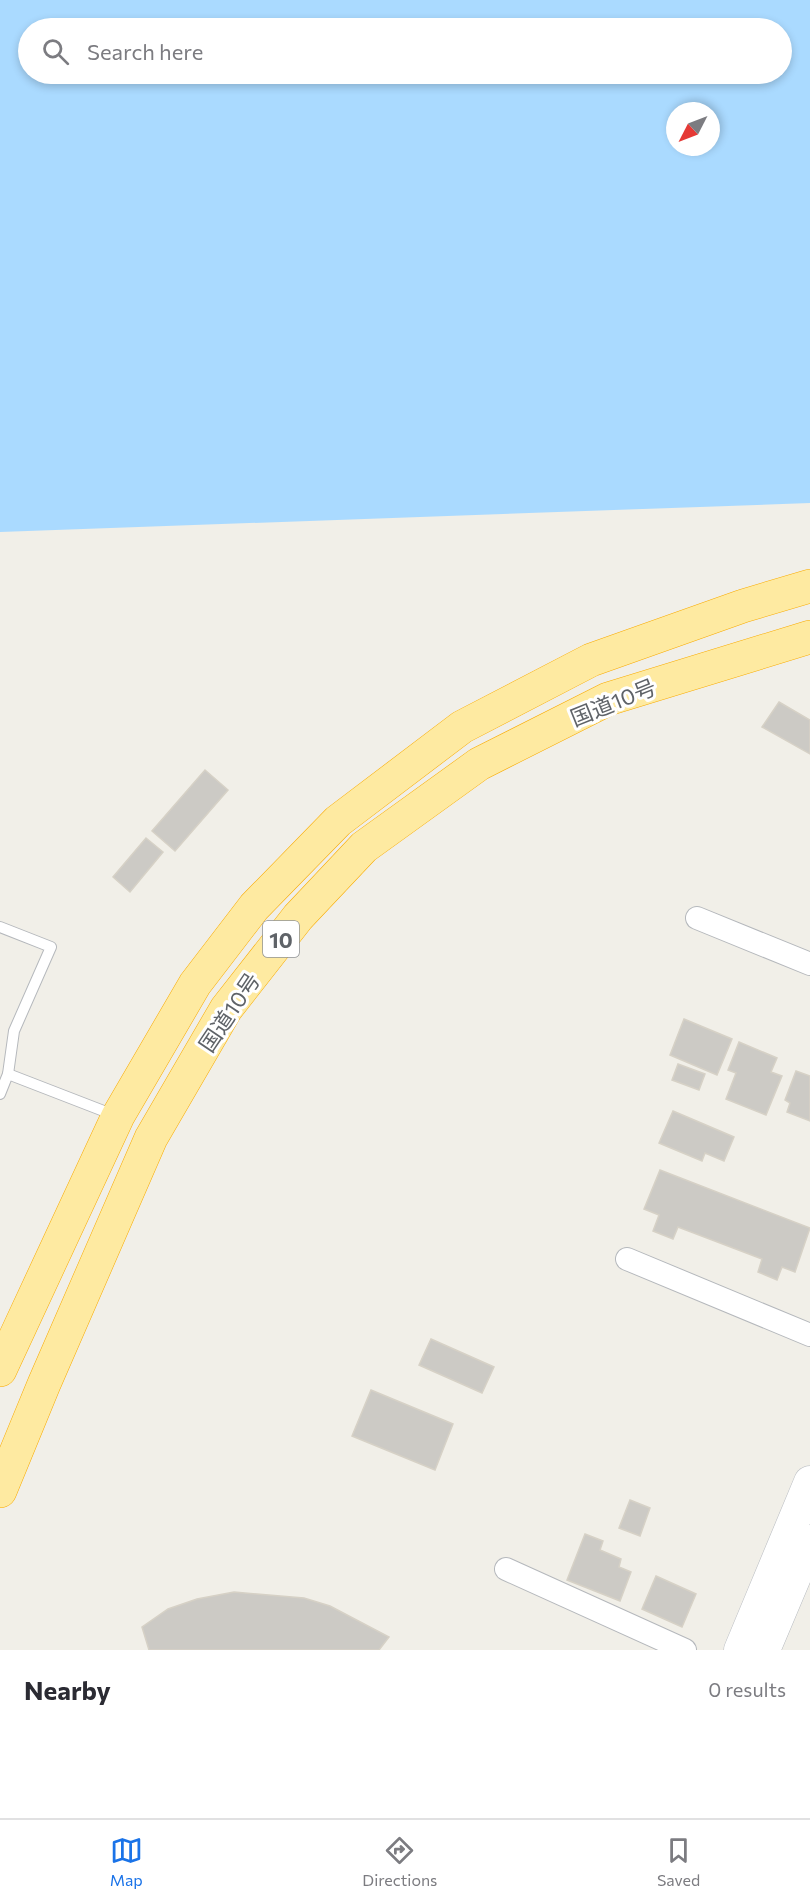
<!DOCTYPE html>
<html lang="en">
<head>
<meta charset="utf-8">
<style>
  :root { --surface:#fff; --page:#f7f7f7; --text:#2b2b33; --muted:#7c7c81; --line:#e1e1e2; --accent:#1a73e8 }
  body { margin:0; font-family:Commissioner,"Noto Sans JP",sans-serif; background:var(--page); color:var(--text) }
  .compass { position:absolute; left:666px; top:102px; width:54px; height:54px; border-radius:50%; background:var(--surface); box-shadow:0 3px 9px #0003; rotate:228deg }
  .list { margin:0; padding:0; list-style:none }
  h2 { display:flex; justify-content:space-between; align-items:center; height:78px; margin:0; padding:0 24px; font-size:26px }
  h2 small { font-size:20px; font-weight:400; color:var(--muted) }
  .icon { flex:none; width:33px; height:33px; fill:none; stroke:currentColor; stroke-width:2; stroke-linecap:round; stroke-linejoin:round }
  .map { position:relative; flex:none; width:810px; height:1650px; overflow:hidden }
  .search { position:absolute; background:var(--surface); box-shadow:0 3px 9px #0003; left:18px; right:18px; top:18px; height:66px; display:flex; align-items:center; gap:15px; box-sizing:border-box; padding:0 21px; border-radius:33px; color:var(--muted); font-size:22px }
  .sheet { height:168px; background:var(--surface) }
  nav { display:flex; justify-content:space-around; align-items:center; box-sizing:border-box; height:84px; border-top:2px solid var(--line); background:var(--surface); font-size:16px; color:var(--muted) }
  nav a { display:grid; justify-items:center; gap:3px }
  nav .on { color:var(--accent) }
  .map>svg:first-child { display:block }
  .water { fill:#aadaff; fill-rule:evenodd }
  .building { fill:#cccac5; stroke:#d6d1c6; stroke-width:1.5 }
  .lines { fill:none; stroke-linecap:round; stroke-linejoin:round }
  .service-casing { stroke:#b5b8bc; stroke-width:12 }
  .minor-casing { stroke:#b5b8bc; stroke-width:24 }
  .secondary-casing { stroke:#b6babf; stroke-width:33 }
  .trunk-casing { stroke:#f9ab00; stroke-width:34 }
  .service { stroke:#fff; stroke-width:10 }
  .minor { stroke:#fff; stroke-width:22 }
  .secondary { stroke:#fff; stroke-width:32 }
  .trunk { stroke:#feeaa1; stroke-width:33 }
  .labels { text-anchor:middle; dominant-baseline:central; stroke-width:6; stroke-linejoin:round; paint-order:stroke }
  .shield { fill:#fff; stroke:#8f9295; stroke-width:1.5 }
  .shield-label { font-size:21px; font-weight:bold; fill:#5f6368 }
  .street-label { font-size:22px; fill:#5f6368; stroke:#fff }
</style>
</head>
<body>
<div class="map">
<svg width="810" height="1650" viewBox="0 0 810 1650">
  <rect width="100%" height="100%" fill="#f1efe8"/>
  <path class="water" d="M0,0H810V503L0,532ZM28,28H782V74H28ZM675,111H711V147H675Z"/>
  <g class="building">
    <path d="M779,702L810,720V754L762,727Z"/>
    <path d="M205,770L228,790L175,851L152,831Z"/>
    <path d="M146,838L163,852L130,892L113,877Z"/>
    <path d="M684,1019L732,1039L717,1075L670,1055Z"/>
    <path d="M739,1042L777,1058L771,1072L782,1076L766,1115L726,1099L736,1073L728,1070Z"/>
    <path d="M678,1064L705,1074L699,1090L672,1080Z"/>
    <path d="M796,1071L810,1076V1121L787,1112L790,1103L785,1100Z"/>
    <path d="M673,1111L734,1137L724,1161L705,1153L702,1161L659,1143Z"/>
    <path d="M660,1170L810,1228L795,1272L782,1267L777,1280L758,1272L762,1259L678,1227L673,1239L653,1231L659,1215L644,1209Z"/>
    <path d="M431,1339L494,1367L482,1393L419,1365Z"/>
    <path d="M371,1390L453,1424L435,1470L352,1436Z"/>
    <path d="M630,1500L650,1508L640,1536L619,1528Z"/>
    <path d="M585,1534L603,1541L600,1550L621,1559L619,1567L631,1572L620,1601L567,1580Z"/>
    <path d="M656,1576L696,1594L682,1627L642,1609Z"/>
    <path d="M234,1592L304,1598L330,1606L389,1637L379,1650H149L142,1627L168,1609L197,1599Z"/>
  </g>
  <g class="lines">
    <g class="service-casing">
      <g id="service">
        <path d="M0,927L51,947L14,1031L8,1074L0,1094"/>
        <path d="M8,1074L114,1115"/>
      </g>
    </g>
    <g class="minor-casing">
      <g id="minor">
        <path d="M697,918L810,964"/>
        <path d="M627,1259L810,1335"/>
        <path d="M506,1569L685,1650"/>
      </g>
    </g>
    <g class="secondary-casing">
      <g id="secondary">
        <path d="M740,1650L810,1482"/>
        <path d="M764,1650L810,1541"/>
      </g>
    </g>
    <g class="trunk-casing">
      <g id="trunk">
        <path d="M0,1370L118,1116L195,984L254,907L338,821L462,727L591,660L743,606L810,586"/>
        <path d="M0,1491L44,1384L151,1138L226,1009L298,917L364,847L479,764L608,699L810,637"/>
      </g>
    </g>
    <use href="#service" class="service"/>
    <use href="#minor" class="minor"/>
    <use href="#secondary" class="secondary"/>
    <use href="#trunk" class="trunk"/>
  </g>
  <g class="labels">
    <rect class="shield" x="263" y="921" width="36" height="36" rx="4.5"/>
    <g class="shield-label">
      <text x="281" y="939">10</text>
    </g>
    <g class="street-label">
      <text transform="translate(613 702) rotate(-22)">国道10号</text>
      <text transform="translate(229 1012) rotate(-56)">国道10号</text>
    </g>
  </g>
</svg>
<svg class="compass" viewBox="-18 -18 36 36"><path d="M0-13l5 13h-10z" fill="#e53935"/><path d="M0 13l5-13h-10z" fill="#7c7c81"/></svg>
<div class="search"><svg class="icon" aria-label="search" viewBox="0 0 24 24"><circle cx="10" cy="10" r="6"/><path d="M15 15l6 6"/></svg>Search here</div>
</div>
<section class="sheet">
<h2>Nearby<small>0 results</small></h2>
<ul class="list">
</ul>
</section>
<nav>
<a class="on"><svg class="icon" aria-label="map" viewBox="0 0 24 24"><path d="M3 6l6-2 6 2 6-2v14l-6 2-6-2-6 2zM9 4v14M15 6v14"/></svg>Map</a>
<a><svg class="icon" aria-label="directions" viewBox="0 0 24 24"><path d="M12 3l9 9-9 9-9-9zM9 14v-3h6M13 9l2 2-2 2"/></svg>Directions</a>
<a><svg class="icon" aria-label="saved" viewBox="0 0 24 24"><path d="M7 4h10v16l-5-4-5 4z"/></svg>Saved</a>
</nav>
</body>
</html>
